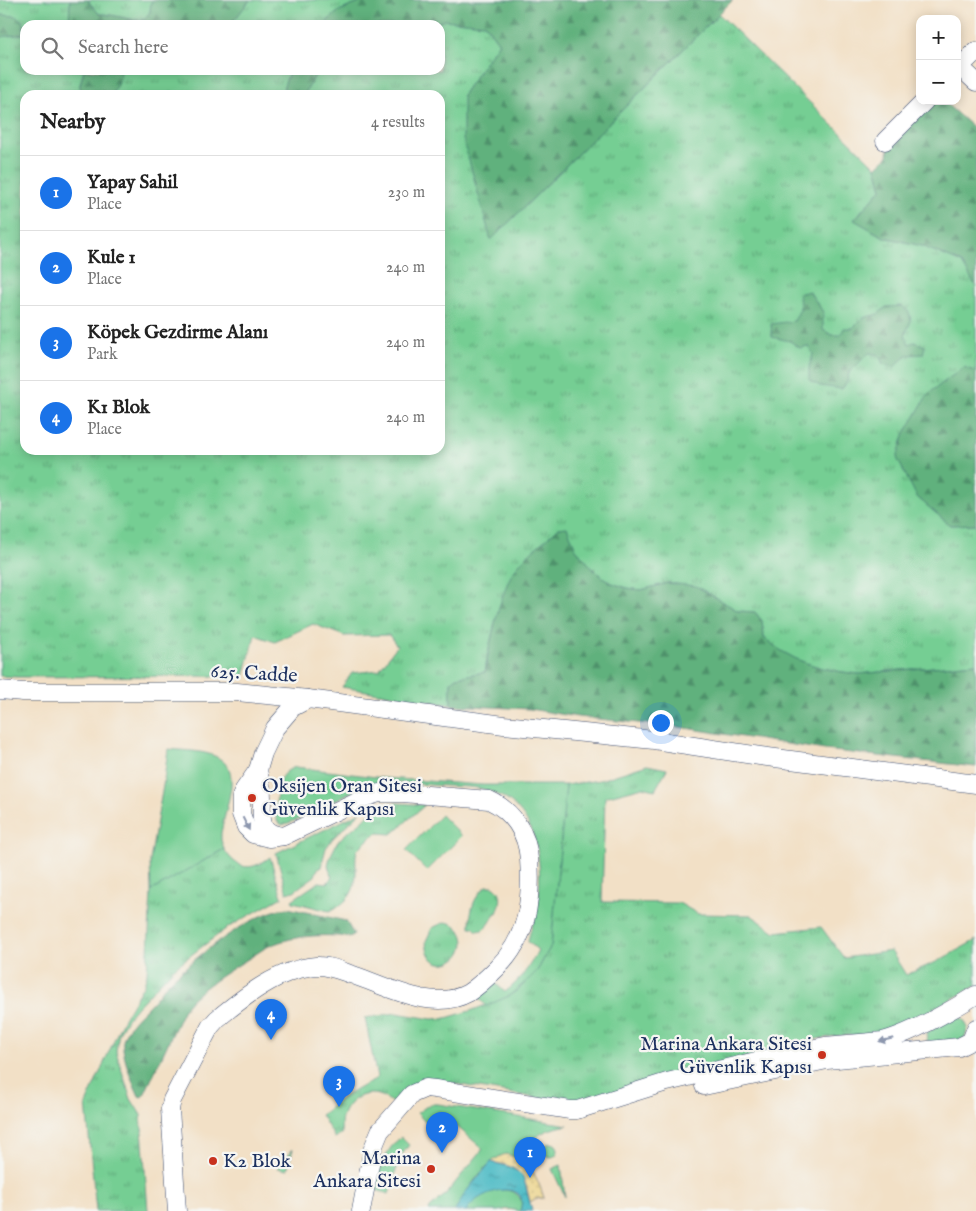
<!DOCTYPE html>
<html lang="en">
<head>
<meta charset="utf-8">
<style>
  :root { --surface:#fff; --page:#f6f6f6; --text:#222; --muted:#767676; --line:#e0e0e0; --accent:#1a73e8 }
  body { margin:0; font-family:"IM FELL English",serif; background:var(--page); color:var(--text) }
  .controls { position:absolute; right:15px; top:15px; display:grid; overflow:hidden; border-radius:10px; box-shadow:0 2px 12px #0003 }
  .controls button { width:45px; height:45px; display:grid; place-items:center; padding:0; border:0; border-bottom:1px solid var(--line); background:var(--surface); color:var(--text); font:25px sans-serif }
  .you { position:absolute; left:660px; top:722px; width:18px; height:18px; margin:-12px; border:4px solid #fff; border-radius:50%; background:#1a73e8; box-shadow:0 0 0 8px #1a73e833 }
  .badge { display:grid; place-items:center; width:32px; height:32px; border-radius:50%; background:var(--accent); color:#fff; font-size:16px; font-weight:700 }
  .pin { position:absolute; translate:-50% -41px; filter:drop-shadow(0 1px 2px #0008) }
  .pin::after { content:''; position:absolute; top:26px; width:18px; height:15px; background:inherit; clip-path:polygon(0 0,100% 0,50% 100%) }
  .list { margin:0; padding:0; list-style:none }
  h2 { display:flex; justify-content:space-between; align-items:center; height:65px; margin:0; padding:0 20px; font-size:21px }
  h2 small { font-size:16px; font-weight:400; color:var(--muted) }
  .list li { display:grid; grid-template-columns:32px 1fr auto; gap:15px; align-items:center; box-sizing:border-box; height:75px; padding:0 20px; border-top:1px solid var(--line) }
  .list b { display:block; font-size:19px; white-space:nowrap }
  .list p { margin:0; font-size:16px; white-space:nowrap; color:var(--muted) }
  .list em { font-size:16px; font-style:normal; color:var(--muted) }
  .icon { flex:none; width:28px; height:28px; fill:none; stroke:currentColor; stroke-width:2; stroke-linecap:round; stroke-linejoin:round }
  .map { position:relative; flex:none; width:976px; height:1211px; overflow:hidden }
  .search { position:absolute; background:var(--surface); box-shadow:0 2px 12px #0003; left:20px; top:20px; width:425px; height:55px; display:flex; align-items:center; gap:12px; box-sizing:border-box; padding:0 18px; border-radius:15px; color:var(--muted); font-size:19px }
  .panel { position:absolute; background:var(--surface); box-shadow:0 2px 12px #0003; left:20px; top:90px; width:425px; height:365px; border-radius:15px }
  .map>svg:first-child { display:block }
  .grass { fill:url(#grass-tufts); stroke:#487e78 }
  .forest { fill:url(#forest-firs); stroke:#3e706e }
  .sand { fill:url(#sand-dots); stroke:#84847e }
  .garden { fill:#75ce93; stroke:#487e78 }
  .water { fill:url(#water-ripples); stroke:#357692 }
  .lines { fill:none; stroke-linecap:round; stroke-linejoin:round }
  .minor-casing { stroke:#3b4a6e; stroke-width:19 }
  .minor { stroke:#fff; stroke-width:18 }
  .oneway { fill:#8d97ae }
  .poi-dot { fill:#c8321e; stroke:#f6f6f2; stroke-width:2 }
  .labels { text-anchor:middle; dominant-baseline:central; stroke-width:4.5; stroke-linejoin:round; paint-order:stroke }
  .street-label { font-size:20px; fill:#1b2f5e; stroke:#f6f6f2 }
  .poi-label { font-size:20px; fill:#1b2f5e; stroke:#f6f6f2; text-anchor:start }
</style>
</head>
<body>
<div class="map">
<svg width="976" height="1211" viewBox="0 0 976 1211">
  <defs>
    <pattern id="grass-tufts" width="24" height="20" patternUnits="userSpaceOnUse" patternTransform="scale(1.25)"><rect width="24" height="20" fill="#75ce93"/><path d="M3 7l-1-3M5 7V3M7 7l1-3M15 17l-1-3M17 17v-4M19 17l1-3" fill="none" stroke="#5fa87b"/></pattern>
    <pattern id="forest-firs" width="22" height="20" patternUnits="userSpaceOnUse" patternTransform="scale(1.25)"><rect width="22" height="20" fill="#60b17d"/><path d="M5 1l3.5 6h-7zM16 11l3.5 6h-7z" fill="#4e906a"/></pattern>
    <pattern id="sand-dots" width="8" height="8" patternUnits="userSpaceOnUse" patternTransform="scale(1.25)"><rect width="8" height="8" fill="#eeda9e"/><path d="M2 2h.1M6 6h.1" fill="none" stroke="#ccbb8a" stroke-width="1.8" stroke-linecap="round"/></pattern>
    <pattern id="water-ripples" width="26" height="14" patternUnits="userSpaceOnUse" patternTransform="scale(1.25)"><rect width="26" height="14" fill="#4fbcc6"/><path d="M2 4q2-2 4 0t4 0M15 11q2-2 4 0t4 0" fill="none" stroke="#4199a4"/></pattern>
  </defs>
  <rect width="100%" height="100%" fill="#f6f6f2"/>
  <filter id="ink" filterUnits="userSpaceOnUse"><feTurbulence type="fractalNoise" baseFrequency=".02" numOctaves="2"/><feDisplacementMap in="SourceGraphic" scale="10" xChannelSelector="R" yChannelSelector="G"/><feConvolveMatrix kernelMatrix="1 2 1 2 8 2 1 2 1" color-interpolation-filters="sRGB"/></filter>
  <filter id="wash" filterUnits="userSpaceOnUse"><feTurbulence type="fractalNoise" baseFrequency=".0096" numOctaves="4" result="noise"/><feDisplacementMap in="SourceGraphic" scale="20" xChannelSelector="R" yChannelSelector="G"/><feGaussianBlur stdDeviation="1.12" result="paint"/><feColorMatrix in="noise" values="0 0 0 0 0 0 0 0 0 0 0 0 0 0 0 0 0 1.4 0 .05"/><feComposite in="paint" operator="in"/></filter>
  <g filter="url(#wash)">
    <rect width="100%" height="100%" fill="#f2e0c6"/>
    <g class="grass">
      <path d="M0,0H70L69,25H25V70H84L80,85L81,95H25V450H440V95H304L318,70H440V25H430L444,19L485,24L499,43L463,94L491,240L719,14L876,167L882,188L854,219L884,237L922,246L962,263L976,287V372L964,367L917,497L950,525L976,524V663L859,674C836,672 807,666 786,654C778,650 771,643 764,638L762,621L755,612L738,611L721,602L668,583L641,590L626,588L609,582L593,569L576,549L515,569C500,601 490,636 485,672L457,677L451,682V705L342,687L352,673L379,670L397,646L389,635L344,636L313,624L275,642L255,635L244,676L17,677L0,676V37L23,34L16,16L0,15Z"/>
      <path d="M89,0H153L151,2L150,12L144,20C128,21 115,14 99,14L89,2Z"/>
      <path d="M250,0H362L359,3L339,11L323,25H225L235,19Z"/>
      <path d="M120,70H290L284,86L283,95H112L120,77Z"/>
      <path d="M647,765L667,769L655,790L643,787L605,797L602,902L679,903L698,914L751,915L775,932L821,927L844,958L891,951L906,975L936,962L976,940V986L886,1034L835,1036L811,1040L574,1104L444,1082L400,1098L395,1094L400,1100L395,1105C389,1100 381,1094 373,1094C352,1093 337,1114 342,1133L335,1138L321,1115L345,1096L377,1078L365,1018L396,1013L432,1019L446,1018L473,1010L509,996L520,988L537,971L551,946L566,785L600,780Z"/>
      <path d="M397,803L425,805L392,834L378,833L372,836L357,850C355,857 356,864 356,870C356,892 348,903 329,911L293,902L292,900L319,882L327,883L332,877L328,865L330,857L337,843L343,836L361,822L377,806Z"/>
      <path d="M361,812L333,838L326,848L321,867L317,870L315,876L294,891L287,893L276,853Z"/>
      <path d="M224,849C237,870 251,872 270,857L282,897L227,928L174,968L136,1008L127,1019L119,1033L116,1051L119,1062L131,1099L141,1115L148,1211H96L86,1104L122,1022L144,984L147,974L151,891Z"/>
      <path d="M487,886H493C504,892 501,903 497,913H495C491,921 487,931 477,931L473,927H470C470,912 473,896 487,886Z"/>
      <path d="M445,922C452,923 458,926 461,932C476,959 428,982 426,941L432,928Z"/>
    </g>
    <g class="forest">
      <path d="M70,0H89V2L99,14C115,14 129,21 144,20L150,12L151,2L153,0H250L235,19L225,25H69Z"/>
      <path d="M362,0H733L491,240L463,139V94L499,43L485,24L444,20L430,25H323L339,11L359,3Z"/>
      <path d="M0,15L16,16L24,23L23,34L0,37Z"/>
      <path d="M84,70H120V77L112,95H81L80,85Z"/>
      <path d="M290,70H318L304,95H283L284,86Z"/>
      <path d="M935,101H943L976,130V287L962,263L922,246L884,237L854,220L882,188L876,167L888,156L889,146Z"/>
      <path d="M809,291L823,312V330L832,335H841L844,328H853L863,318L878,314L886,307L902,306L909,312L911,321L905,335L909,344L914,342L925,346L923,354L907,355L894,367L883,364L879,355L869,353L849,373L847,382L842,389L820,386L809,380V368L813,354L808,346L800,348L790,341L772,337L771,324L794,321L800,309L799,294Z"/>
      <path d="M964,367L976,372V524L950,525L917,497L897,458L904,435L928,394Z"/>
      <path d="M567,527L576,549L593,569L609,582L626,588L641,590L668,583L696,586L738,611L755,612L762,621L764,638C771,643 779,650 787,654C807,666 836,672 859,674L976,663V767L825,750L679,727L578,717L530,709L451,705V682L457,677L485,672C489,647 501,586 516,568C527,553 545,541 558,528Z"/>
      <path d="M288,908L346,921L354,935L350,937C322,934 291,935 265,948C243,963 197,988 184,1009L144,1095L141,1097L139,1096C133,1083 121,1055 123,1041C126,1025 142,1013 152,1002C157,997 160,992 164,987C190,961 252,911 288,908Z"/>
    </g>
    <path class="sand" d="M506,1154C530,1159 537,1177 544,1198L535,1199L530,1202C524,1173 521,1167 491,1162L500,1155Z"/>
    <g class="garden">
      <path d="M168,749C194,752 235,748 231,787C229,802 224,817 221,833V840L224,849L151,891L150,861L164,780Z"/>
      <path d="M296,767L384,778L483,785H566L551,946L537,971L528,980L509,996L486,1006L478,997L495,983L505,992C520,981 530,966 538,950L528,942C529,931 536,918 538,906C543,861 539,808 489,791C476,786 461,787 448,786C421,785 391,779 365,787C336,796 311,817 282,825L277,821L276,817C277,797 273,773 296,767Z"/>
      <path d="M441,815L462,836L427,871L406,850Z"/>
      <path d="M956,1016L964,1020L968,1028L964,1039L931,1043L927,1040L926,1033Z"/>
      <path d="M430,1104H438L568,1125C555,1128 534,1131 531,1148C530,1154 530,1158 528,1164L521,1159L506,1154C487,1158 464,1194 455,1211H429L430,1208L445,1195L483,1149L439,1111L427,1124L417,1113Z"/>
      <path d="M401,1137L409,1145L400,1157L389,1194L376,1190C378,1170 385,1150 401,1137Z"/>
      <circle cx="551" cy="1150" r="7"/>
      <path d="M293,1149L287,1170L278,1168V1166Z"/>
      <path d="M561,1165L565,1197L552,1169Z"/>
      <path d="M499,1190C512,1189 526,1195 520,1211L508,1209L498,1211H466C473,1198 485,1193 499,1190Z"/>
    </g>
    <path class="water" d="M491,1162L511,1167L523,1176L532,1211H520C532,1179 480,1187 466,1211H455L465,1193Z"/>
  </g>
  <g filter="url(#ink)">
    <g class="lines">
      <g class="minor-casing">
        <g id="minor">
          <path d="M960,67L976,82"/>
          <path d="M957,70L976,51"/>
          <path d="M885,141L925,101"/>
          <path d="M0,690L23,692H237L308,699L504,725L654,740L760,756L976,784"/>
          <path d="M258,770C260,779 262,789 262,798C262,818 257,833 283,836"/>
          <path d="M704,1086L827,1060L959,1047L971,1041L976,1028"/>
          <path d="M177,1211L170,1109L172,1100L210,1027L217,1019C245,996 279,969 316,966C330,965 343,972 356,976C390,988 434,1012 468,993C479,986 488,977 497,968C528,937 532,901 529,859C527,833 513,811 489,800L403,793H379L361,799L284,836L269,838L253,834L246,827L241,814V797L244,790L258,770L263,753L275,728L293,707L308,699"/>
          <path d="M361,1211L373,1148L380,1131L412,1094L426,1088L435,1089L570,1110H577L667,1082L786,1054L825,1046L883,1041C912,1033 950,1011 976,995"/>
        </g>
      </g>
      <use href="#minor" class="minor"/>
    </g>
    <defs><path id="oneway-solid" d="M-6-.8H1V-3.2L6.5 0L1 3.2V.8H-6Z" transform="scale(1.25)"/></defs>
    <g class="oneway">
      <use href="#oneway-solid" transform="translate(246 824) rotate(63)"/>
      <use href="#oneway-solid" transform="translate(886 1040) rotate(167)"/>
    </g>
  </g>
  <g class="poi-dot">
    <circle cx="252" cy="798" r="5"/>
    <circle cx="822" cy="1055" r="5"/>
    <circle cx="213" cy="1161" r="5"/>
    <circle cx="431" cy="1169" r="5"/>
  </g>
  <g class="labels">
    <g class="street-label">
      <text transform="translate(254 674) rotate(3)">625. Cadde</text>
    </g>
    <g class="poi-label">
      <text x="262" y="786">Oksijen Oran Sitesi<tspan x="262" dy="23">Güvenlik Kapısı</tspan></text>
      <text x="812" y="1044" text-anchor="end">Marina Ankara Sitesi<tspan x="812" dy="23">Güvenlik Kapısı</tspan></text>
      <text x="421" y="1158" text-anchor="end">Marina<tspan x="421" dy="23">Ankara Sitesi</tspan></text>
      <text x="223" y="1161">K2 Blok</text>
    </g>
  </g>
</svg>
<div class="controls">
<button>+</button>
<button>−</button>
</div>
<div class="you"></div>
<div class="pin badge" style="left:530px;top:1178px">1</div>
<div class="pin badge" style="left:442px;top:1153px">2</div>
<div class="pin badge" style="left:339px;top:1107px">3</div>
<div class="pin badge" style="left:271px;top:1040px">4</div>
<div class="search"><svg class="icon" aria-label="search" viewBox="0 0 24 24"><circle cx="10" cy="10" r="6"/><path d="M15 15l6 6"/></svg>Search here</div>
<section class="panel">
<h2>Nearby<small>4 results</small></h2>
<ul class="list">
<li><span class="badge">1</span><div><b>Yapay Sahil</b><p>Place</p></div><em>230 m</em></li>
<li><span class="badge">2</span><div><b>Kule 1</b><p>Place</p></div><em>240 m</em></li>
<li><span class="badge">3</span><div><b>Köpek Gezdirme Alanı</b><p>Park</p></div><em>240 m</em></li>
<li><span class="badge">4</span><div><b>K1 Blok</b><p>Place</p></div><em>240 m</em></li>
</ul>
</section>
</div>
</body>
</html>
